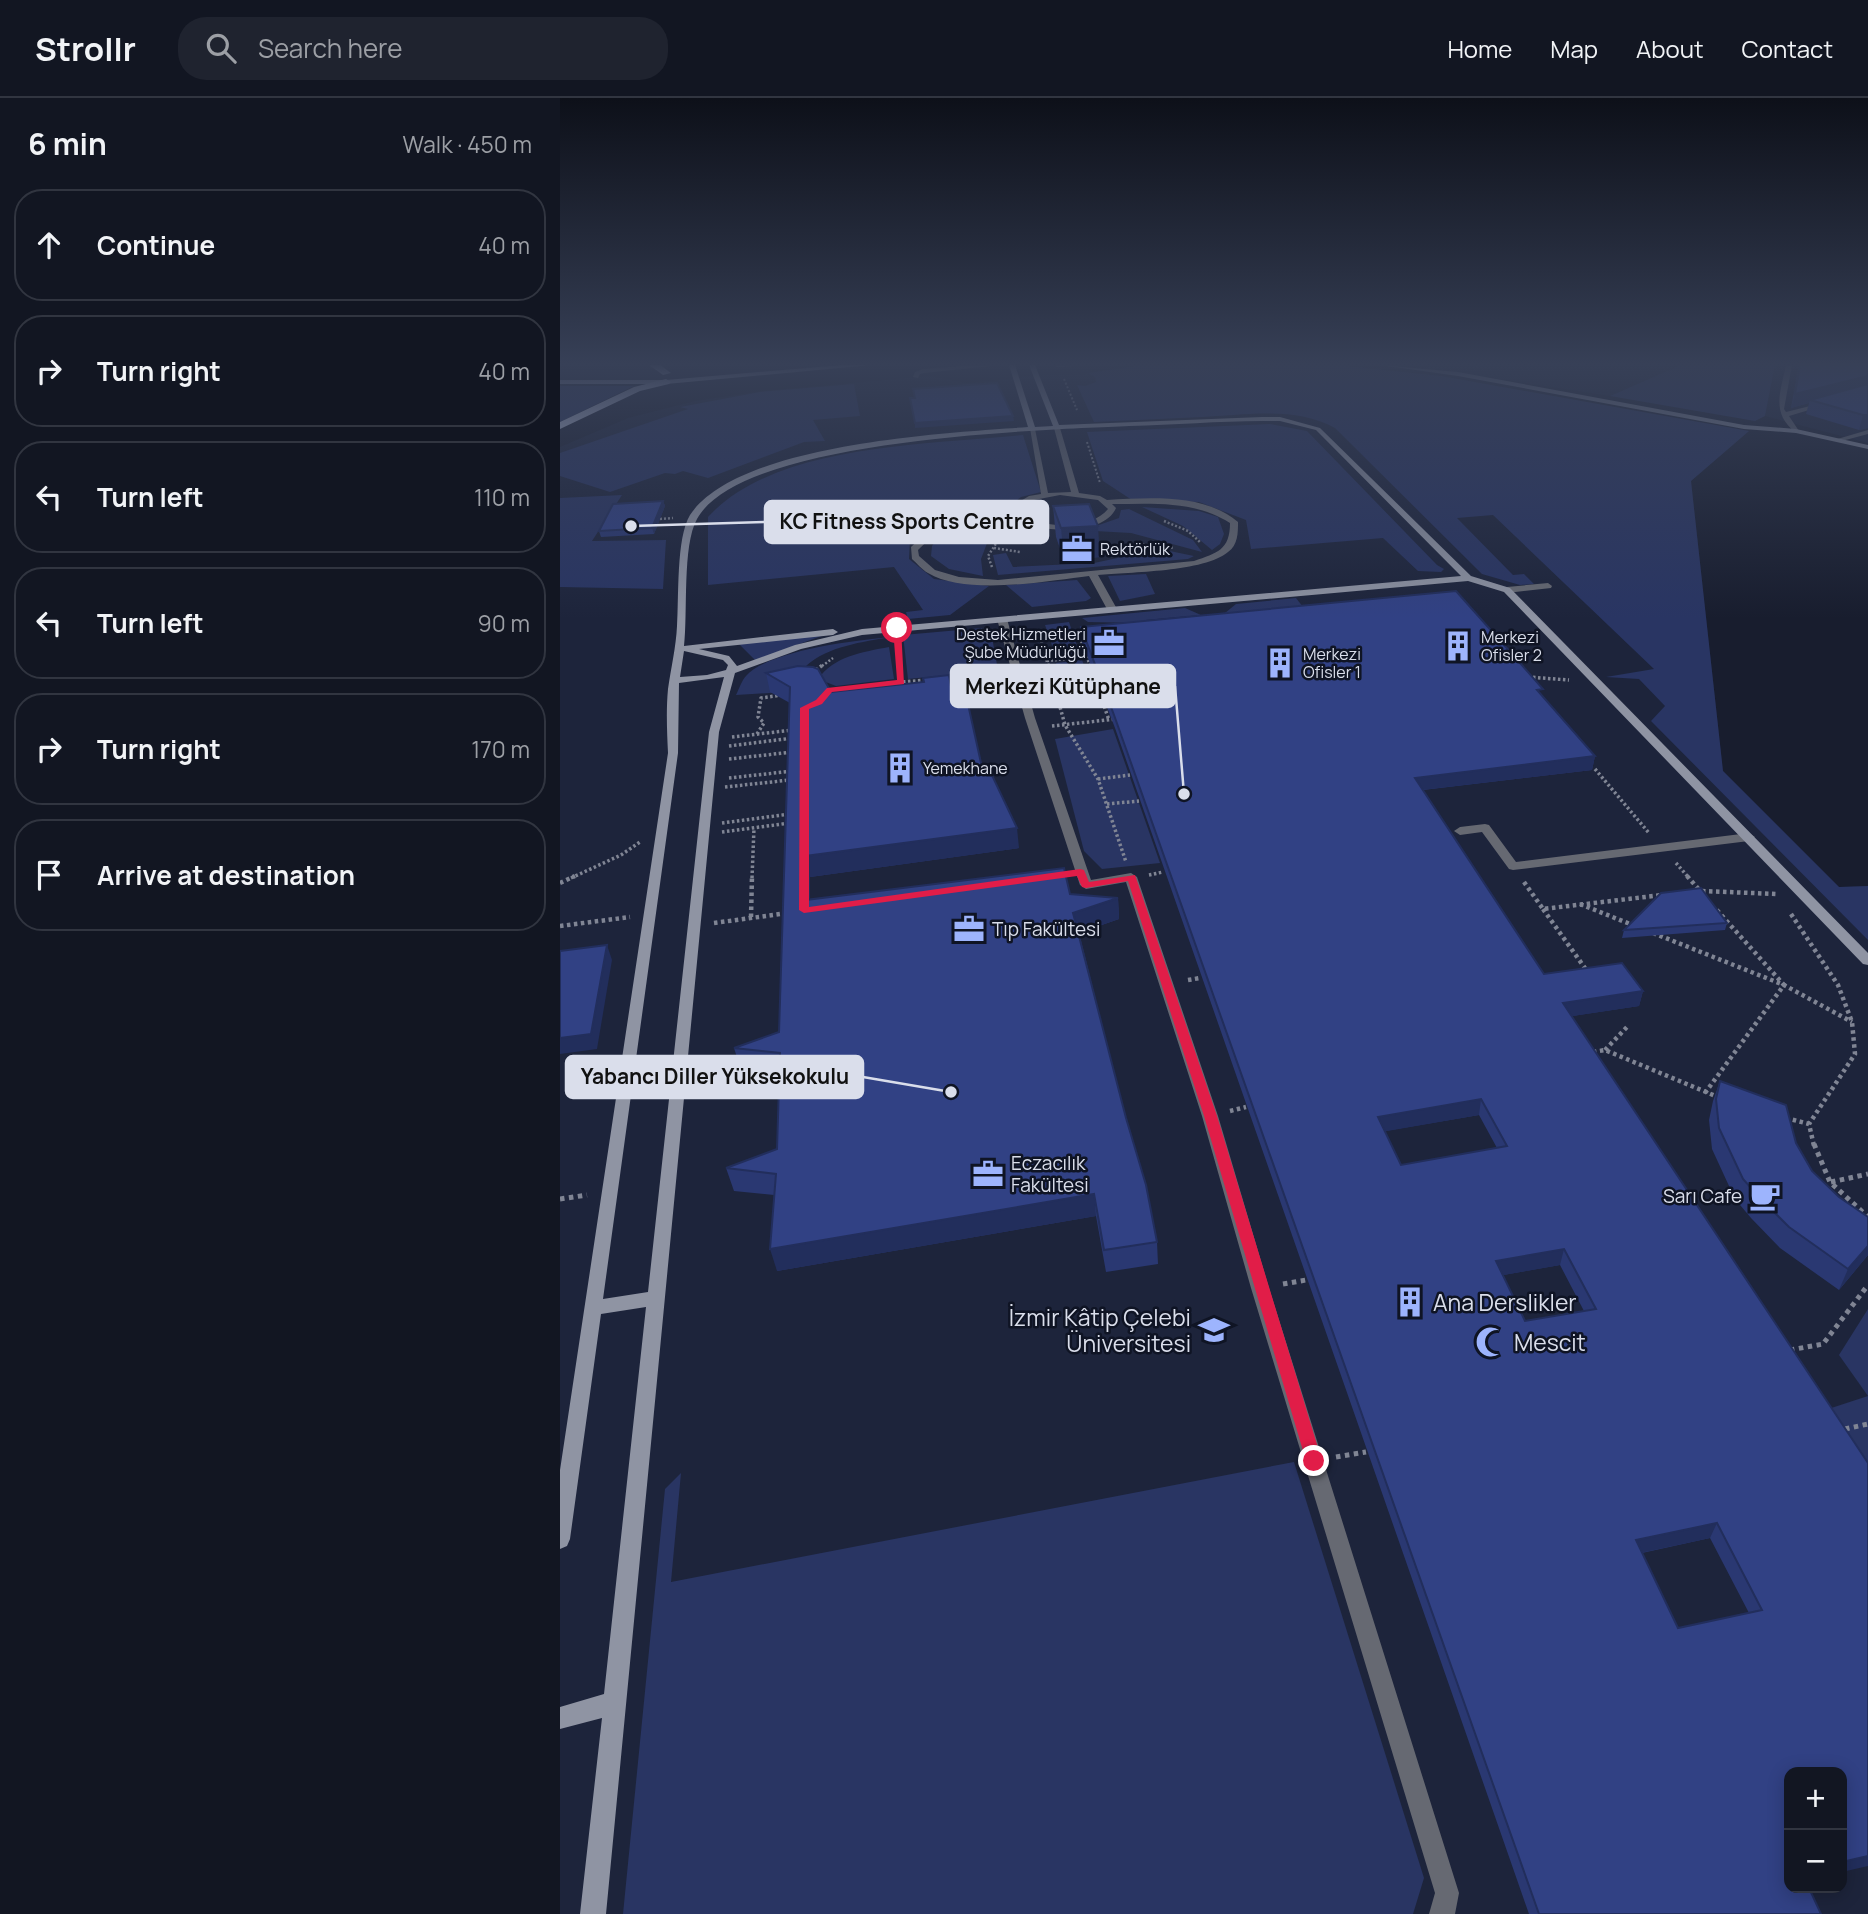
<!DOCTYPE html>
<html lang="en">
<head>
<meta charset="utf-8">
<style>
  :root { --surface:#121622; --page:#1f232f; --text:#f1f3f6; --muted:#9c9fa5; --line:#313540 }
  body { margin:0; font-family:Manrope,sans-serif; background:var(--page); color:var(--text) }
  .controls { position:absolute; right:21px; bottom:21px; display:grid; overflow:hidden; border-radius:14px; box-shadow:0 4px 18px #0003 }
  .controls button { width:63px; height:63px; display:grid; place-items:center; padding:0; border:0; border-bottom:2px solid var(--line); background:var(--surface); color:var(--text); font:35px sans-serif }
  .stop { position:absolute; width:21px; height:21px; margin:-16px; border:5px solid #e11d48; border-radius:50%; background:#fff }
  .stop.end { background:#e11d48; border-color:#fff; box-shadow:0 2px 7px #0008 }
  .list { margin:0; padding:0; list-style:none }
  h2 { display:flex; justify-content:space-between; align-items:center; height:91px; margin:0; padding:0 28px; font-size:30px }
  h2 small { font-size:23px; font-weight:400; color:var(--muted) }
  .list li { display:grid; grid-template-columns:46px 1fr auto; gap:21px; align-items:center; box-sizing:border-box; height:112px; margin:0 14px 14px; padding:0 14px; border:2px solid var(--line); border-radius:28px }
  .list b { display:block; font-size:26px; white-space:nowrap }
  .list em { font-size:23px; font-style:normal; color:var(--muted) }
  .icon { flex:none; width:38px; height:38px; fill:none; stroke:currentColor; stroke-width:2; stroke-linecap:round; stroke-linejoin:round }
  .map { position:relative; flex:none; width:1308px; height:1816px; overflow:hidden }
  header { display:flex; align-items:center; gap:42px; box-sizing:border-box; height:98px; padding:0 35px; background:var(--surface); border-bottom:2px solid var(--line) }
  header strong { font-size:33px }
  nav { display:flex; gap:38px; margin-inline-start:auto; font-size:24px }
  .search { width:490px; height:63px; background:var(--page); display:flex; align-items:center; gap:18px; box-sizing:border-box; padding:0 24px; border-radius:28px; color:var(--muted); font-size:26px }
  main { display:flex }
  aside { flex:1; background:var(--surface) }
  .map>svg:first-child { display:block }
  .built { fill:#1d243b; fill-rule:evenodd }
  .green { fill:#293563 }
  .lines { fill:none; stroke-linecap:round; stroke-linejoin:round }
  .path-far4 { stroke:#808594; stroke-width:2; stroke-dasharray:2 2; stroke-linecap:butt }
  .path-far3 { stroke:#808594; stroke-width:2.5; stroke-dasharray:2 2; stroke-linecap:butt }
  .path-far2 { stroke:#808594; stroke-width:3.5; stroke-dasharray:2.5 2.5; stroke-linecap:butt }
  .path-far1 { stroke:#808594; stroke-width:4.5; stroke-dasharray:3.5 3.5; stroke-linecap:butt }
  .path { stroke:#808594; stroke-width:5; stroke-dasharray:4.5 4.5; stroke-linecap:butt }
  .lane { fill:#666972; fill-rule:evenodd }
  .secondary { fill:#8f94a3; fill-rule:evenodd }
  .primary { fill:#afb6c9; fill-rule:evenodd }
  .highway { fill:#ccd4ec; fill-rule:evenodd }
  .wall { fill:#2a3872; fill-rule:evenodd }
  .shaded-wall { fill:#222e5c }
  .building { fill:#314184; stroke:#222e5c; stroke-width:2; fill-rule:evenodd }
  .route { fill:#e11d48 }
  .labels { text-anchor:middle; dominant-baseline:central; stroke-width:5; stroke-linejoin:round; paint-order:stroke }
  .far-poi-label { font-size:16px; fill:#dadeeb; stroke:#0f1424; text-anchor:start }
  .poi-label { font-size:19px; fill:#dadeeb; stroke:#0f1424; text-anchor:start }
  .near-poi-label { font-size:23px; fill:#dadeeb; stroke:#0f1424; text-anchor:start }
  .leader { fill:none; stroke:#dadeeb; stroke-width:2.5 }
  .callout-dot { fill:#dadeeb; stroke:#0f1424; stroke-width:2.5 }
  .callout { fill:#dadeeb; stroke:#dadeeb; stroke-width:2.5 }
  .callout-label { font-size:21px; text-anchor:middle; font-weight:bold; fill:#111 }
</style>
</head>
<body>
<header>
<strong>Strollr</strong>
<div class="search"><svg class="icon" aria-label="search" viewBox="0 0 24 24"><circle cx="10" cy="10" r="6"/><path d="M15 15l6 6"/></svg>Search here</div>
<nav><a>Home</a><a>Map</a><a>About</a><a>Contact</a></nav>
</header>
<main>
<aside>
<h2>6 min<small>Walk · 450 m</small></h2>
<ul class="list">
<li><svg class="icon" aria-label="ahead" viewBox="0 0 24 24"><path d="M12 20V5M6 11l6-6 6 6"/></svg><div><b>Continue</b></div><em>40 m</em></li>
<li><svg class="icon" aria-label="right" viewBox="0 0 24 24"><path d="M7 20v-9h11M14 6l5 5-5 5"/></svg><div><b>Turn right</b></div><em>40 m</em></li>
<li><svg class="icon" aria-label="left" viewBox="0 0 24 24"><path d="M17 20v-9H6M10 6l-5 5 5 5"/></svg><div><b>Turn left</b></div><em>110 m</em></li>
<li><svg class="icon" aria-label="left" viewBox="0 0 24 24"><path d="M17 20v-9H6M10 6l-5 5 5 5"/></svg><div><b>Turn left</b></div><em>90 m</em></li>
<li><svg class="icon" aria-label="right" viewBox="0 0 24 24"><path d="M7 20v-9h11M14 6l5 5-5 5"/></svg><div><b>Turn right</b></div><em>170 m</em></li>
<li><svg class="icon" aria-label="arrive" viewBox="0 0 24 24"><path d="M6 21V4h12l-3 4 3 4H6"/></svg><div><b>Arrive at destination</b></div></li>
</ul>
</aside>
<div class="map">
<svg width="1308" height="1816" viewBox="0 0 1308 1816">
  <rect width="100%" height="100%" fill="#181d2e"/>
  <g class="built">
    <path d="M583,267H776L881,278L1189,333L1131,383L1163,673L1279,789L1308,788V1816H0V349L68,320L135,303L202,293L370,278L406,285L462,280V278L523,276ZM1229,1674H1282V1790H1229Z"/>
    <path d="M850,267H1121L1050,298Z"/>
    <path d="M1215,267H1308V345L1205,318Z"/>
  </g>
  <g class="green">
    <path d="M583,267H776L881,278L1189,333L1131,383L1163,673L1279,789L1308,788V842L1091,623L1105,608L1079,581L1046,579L1094,571L933,417L897,420L953,477L964,476L974,486L960,487L922,476L775,330C736,308 684,317 642,319C606,321 570,322 534,324L517,287L525,288L536,284L535,279L528,275Z"/>
    <path d="M1121,267H1215L1205,318L1195,323L1050,298Z"/>
    <path d="M294,286L300,318L253,322L265,343L244,344L148,380L123,373L115,376L105,375L50,394L0,378V355L128,311L120,309L200,294Z"/>
    <path d="M0,288H74L0,324Z"/>
    <path d="M710,326L747,333L877,467L884,471L881,474L858,473L823,440L691,451L686,422L639,404L572,402L543,383L527,334Z"/>
    <path d="M463,337L481,394L461,399L446,411L376,424L350,440L349,461L374,481L429,488L390,517L348,521L346,514L363,512L334,469L148,487V419C215,345 370,347 463,337Z"/>
    <path d="M62,397L32,443L106,442L103,491L0,489V400Z"/>
    <path d="M582,409L639,413L658,419L664,436L660,446L652,452L623,428Z"/>
    <path d="M569,411L633,442L642,454L571,435L535,433L533,429L559,420L561,412Z"/>
    <path d="M447,421L457,427L429,440L421,461L423,478L389,471L371,458L372,448C388,426 422,423 447,421Z"/>
    <path d="M600,451L634,458L628,461L438,477L433,457L446,455L453,469L534,465Z"/>
    <path d="M586,476L595,496L560,503L548,478Z"/>
    <path d="M517,482L531,500L526,503L472,509L446,487Z"/>
    <path d="M736,500L743,509L666,517L665,515L676,506Z"/>
    <path d="M625,510L641,517L586,522L578,525L528,524L522,520Z"/>
    <path d="M509,524L520,557L496,559L485,527Z"/>
    <path d="M422,530V534H431L438,572L348,581L343,537Z"/>
    <path d="M267,536L195,562L178,545Z"/>
    <path d="M331,539C303,544 268,548 246,568C238,576 231,586 224,594L176,597C179,591 182,582 186,578C209,552 298,542 331,539Z"/>
    <path d="M329,549L334,581L276,588L258,581C274,558 303,554 329,549Z"/>
    <path d="M522,562L534,593L507,596L496,565Z"/>
    <path d="M553,631L600,765L542,771L524,753L495,641Z"/>
    <path d="M1308,1211V1298L1279,1257Z"/>
    <path d="M1308,1298V1394L1256,1315Z"/>
    <path d="M734,1364L864,1780L853,1816H63L105,1391L121,1375L111,1484Z"/>
  </g>
  <g class="lines">
    <g class="path-far4">
      <path d="M504,281L517,312"/>
      <path d="M527,344L540,385"/>
    </g>
    <g class="path-far3">
      <path d="M100,421L113,420"/>
      <path d="M604,423L628,433L641,445"/>
      <path d="M571,445L614,450"/>
      <path d="M434,450L460,454"/>
      <path d="M432,469L428,458L439,441L452,434"/>
      <path d="M517,532L530,568"/>
      <path d="M479,535L488,568"/>
      <path d="M339,547L340,568"/>
      <path d="M487,563L527,559"/>
      <path d="M262,568L273,560"/>
    </g>
    <g class="path-far2">
      <path d="M340,566L341,584L369,582"/>
      <path d="M488,566L505,627L538,681L566,764"/>
      <path d="M529,566L549,622"/>
      <path d="M252,575L264,566"/>
      <path d="M968,579L1009,582"/>
      <path d="M385,580L439,575"/>
      <path d="M266,593L341,584"/>
      <path d="M497,600L538,595"/>
      <path d="M492,628L556,621"/>
      <path d="M197,636L204,625L198,619L201,600L222,597"/>
      <path d="M172,639L233,632"/>
      <path d="M169,648L233,640"/>
      <path d="M169,661L233,654"/>
      <path d="M1035,671L1089,735"/>
      <path d="M169,680L233,673"/>
      <path d="M538,681L570,677"/>
      <path d="M165,689L230,682"/>
      <path d="M547,706L579,703"/>
      <path d="M162,725L230,716"/>
      <path d="M162,734L230,725"/>
      <path d="M1116,765L1129,780"/>
      <path d="M589,777L603,774"/>
      <path d="M11,780L61,757L80,744"/>
      <path d="M192,780L194,730"/>
    </g>
    <g class="path-far1">
      <path d="M1127,778L1142,795"/>
      <path d="M964,784L983,811L1102,797"/>
      <path d="M0,785L15,778"/>
      <path d="M1142,793L1217,796"/>
      <path d="M1020,806L1075,828"/>
      <path d="M983,811L1027,873"/>
      <path d="M1231,816L1278,887L1292,924L1295,956L1249,1026L1254,1048"/>
      <path d="M191,819L192,778"/>
      <path d="M154,825L228,815"/>
      <path d="M0,828L70,819"/>
      <path d="M1093,835L1224,887L1292,924"/>
      <path d="M628,882L640,880"/>
      <path d="M1045,952L1067,929"/>
      <path d="M1033,954L1045,952L1158,999"/>
      <path d="M1145,995L1224,887L1155,810"/>
      <path d="M670,1013L686,1009"/>
      <path d="M1226,1020L1249,1026"/>
    </g>
    <g class="path">
      <path d="M1254,1046L1270,1084L1308,1119"/>
      <path d="M1271,1084L1308,1076"/>
      <path d="M0,1101L27,1097"/>
      <path d="M723,1186L746,1182"/>
      <path d="M1230,1252L1263,1246L1308,1187"/>
      <path d="M1285,1331L1308,1326"/>
      <path d="M776,1359L806,1354"/>
    </g>
    <g class="lane">
      <path d="M416,267H441L364,275L360,276L358,280L353,279L355,274L363,271Z"/>
      <path d="M494,267H539L497,269Z"/>
      <path d="M1226,267H1232L1224,311L1226,314L1266,304L1269,306L1229,318L1239,333L1236,335C1211,315 1220,296 1226,267Z"/>
      <path d="M497,328L500,330L519,395L540,398L547,402C589,400 644,395 678,424C678,435 678,447 668,454C645,474 569,474 538,477L557,511L552,514L547,511L529,478C487,483 406,498 368,475C362,472 357,465 352,461L351,449C380,421 414,417 452,413L454,407L469,398L481,396L470,330L475,331L488,395L511,394L494,330ZM500,397L538,402L548,411C532,432 479,432 460,414L461,410L474,402ZM552,406C593,406 634,402 670,425C670,452 657,455 634,463L438,482L399,479L375,472L359,458L358,452C386,424 417,421 454,418C474,436 544,439 556,410Z"/>
      <path d="M1308,332V336L1278,344L1274,342Z"/>
      <path d="M988,485L992,488L991,490L947,495L943,492L947,489Z"/>
      <path d="M439,519L447,521L475,620L531,782L571,775L577,779L658,1018L709,1190L899,1795L895,1816H869L875,1795L691,1190L642,1018L566,784L526,791L520,787L465,620L437,521Z"/>
      <path d="M925,726L929,727L956,764L1189,735L1195,739L1189,743L953,772L949,771L922,734L900,737L894,733L900,729Z"/>
    </g>
    <g class="secondary">
      <path d="M449,267H455L475,329L493,328L469,267H475L499,327L702,319H720L760,330L911,478L950,490L1308,855V867L1303,866L944,494L908,483L302,537L241,551L175,575L159,634L46,1816H20L42,1620L0,1631V1609L44,1596L86,1209L41,1216L10,1441L7,1448L0,1451V1372L108,655C107,634 106,612 108,591C111,570 116,549 117,528C119,500 116,440 130,417C178,345 387,335 468,329ZM702,323H720L756,332L901,478L302,531L235,547L177,568L169,558L139,551L273,537L278,534L273,531L124,548C128,515 122,448 137,421C181,340 482,332 569,328C614,327 658,323 702,323ZM124,553L163,562L168,567L166,572L147,577L120,579ZM164,579L149,634L88,1194L43,1201L118,655L119,585Z"/>
      <path d="M820,267L898,274L1184,327L1236,331L1308,347V351L1236,335L1184,331L898,278Z"/>
    </g>
    <path class="primary" d="M281,267H312L106,286H0V282H106Z"/>
    <g class="highway">
      <path d="M89,267H100L111,275L103,277Z"/>
      <path d="M106,281L111,284L109,286L80,293L0,331V324L74,289Z"/>
    </g>
  </g>
  <g class="wall">
    <path d="M1239,267H1308V330L1299,332L1246,316L1249,305L1231,310Z"/>
    <path d="M103,403L105,408L94,436L41,439L39,433Z"/>
    <path d="M493,408L540,459L504,462L496,439Z"/>
    <path d="M521,529L982,597L1035,658L1032,672L863,692L984,876L1083,893L1079,908L1012,918L1282,1674L1229,1790L1261,1816H969L555,630L521,542ZM919,1017L937,1050L841,1067L825,1033ZM1000,1167L1024,1213L965,1223L943,1177ZM1150,1440L1189,1515L1118,1530L1082,1455Z"/>
    <path d="M206,575L271,594L393,599L423,674L459,750L250,779V802L510,796L558,800L559,821L519,835L597,1144L598,1166L546,1174L536,1118L217,1173L214,1097L174,1093L166,1070L217,1051L219,976L181,972L174,950L219,934L230,605L210,594Z"/>
    <path d="M1167,825L1165,832L1062,840L1064,832Z"/>
    <path d="M1160,983L1236,1045L1252,1073L1308,1157L1279,1192L1220,1150L1191,1120L1175,1101L1152,1051L1149,1022L1153,1003Z"/>
  </g>
  <g class="shaded-wall">
    <path d="M913,267H952L913,269Z"/>
    <path d="M1308,278V290L1250,302L1249,305L1231,310L1235,296Z"/>
    <path d="M1303,317H1308V330L1299,332Z"/>
    <path d="M453,318L454,323L355,330V325Z"/>
    <path d="M103,403L105,408L94,436L92,430Z"/>
    <path d="M538,428L540,459L504,462L501,430Z"/>
    <path d="M1035,658L1032,672L853,693L855,680Z"/>
    <path d="M457,730L459,750L250,779V824L245,802L246,758Z"/>
    <path d="M558,800L559,821L515,836L513,815Z"/>
    <path d="M47,847L52,862L37,951L0,956V940Z"/>
    <path d="M1083,893L1079,908L1000,920L1003,905Z"/>
    <path d="M921,1001L919,1017L816,1035L818,1019Z"/>
    <path d="M534,1096L536,1118L217,1173L210,1151Z"/>
    <path d="M1308,1148V1157L1279,1192L1288,1171Z"/>
    <path d="M1004,1151L1000,1167L933,1179L936,1163Z"/>
    <path d="M1157,1425L1150,1440L1071,1457L1076,1442Z"/>
    <path d="M1308,1758V1768L1282,1774V1764Z"/>
  </g>
  <g class="building">
    <path d="M1240,267H1308V278L1235,296Z"/>
    <path d="M437,285L453,318L355,325L350,300H355L353,291Z"/>
    <path d="M1308,286V317H1303L1250,302Z"/>
    <path d="M103,403L92,430L39,433L53,406Z"/>
    <path d="M529,406L538,428L501,430L493,408Z"/>
    <path d="M896,493L983,591L977,592L1035,658L855,680L984,876L1062,865L1083,893L1003,905L1308,1365V1758L1282,1764V1674H1229V1790H1249L1261,1816H979L554,617L521,529ZM921,1001L947,1048L841,1067L818,1019ZM1004,1151L1036,1211L965,1223L936,1163ZM1157,1425L1202,1512L1118,1530L1076,1442Z"/>
    <path d="M238,568L253,569L258,571L271,594L364,584L363,580L389,577L393,599L406,597L423,674L430,673L457,730L246,758L245,802L504,770L510,796L558,800L513,815L566,1020L586,1087L597,1144L544,1152L534,1096L210,1151L216,1076L166,1070L217,1051L220,955L174,950L219,934L230,589L206,575Z"/>
    <path d="M1141,790L1167,825L1064,832L1101,795Z"/>
    <path d="M47,847L31,936L0,940V853Z"/>
    <path d="M1160,983L1226,1007L1236,1045L1252,1073L1279,1099L1308,1119V1148L1288,1171L1229,1129L1199,1099L1183,1081L1159,1030L1156,1001Z"/>
  </g>
  <linearGradient id="sky" x2="0" y2="1"><stop stop-color="#0d1019"/><stop offset="0.51" stop-color="#374057"/><stop offset="1" stop-color="#374057" stop-opacity="0"/></linearGradient>
  <rect width="1308" height="521" fill="url(#sky)"/>
  <path class="route" d="M337,528L341,530L344,586L272,594L262,606L249,611V809L520,771L524,772L529,784L575,777L657,1018L762,1363L760,1368H749L746,1363L644,1018L568,783L526,790L522,789L517,778L244,815L239,812L240,610L256,602L267,590L337,582L333,530Z"/>
  <defs>
    <g id="office-bare" transform="scale(2.415)"><path d="M-6-3h4V-5.5h4V-3h4V5H-6ZM-1-4.5V-3h2v-1.5ZM-6 0V1H6V0Z" fill="#9db4fd" stroke="#0f1424" stroke-width="2.5" paint-order="stroke"/></g>
    <g id="building-bare" transform="scale(2.415)"><path d="M-4-6H4V6H1V3H-1V6H-4ZM-2.5-4.3h1.7v1.8h-1.7ZM.8-4.3h1.7v1.8H.8ZM-2.5-1h1.7V.8h-1.7ZM.8-1h1.7V.8H.8Z" fill="#9db4fd" stroke="#0f1424" stroke-width="2.5" paint-order="stroke"/></g>
    <g id="cafe-bare" transform="scale(2.415)"><path d="M-5.5-4.5H6V0H3Q3 3.5 0 3.5H-2.5Q-5.5 3.5-5.5 0ZM3-3.2v2h1.7v-2ZM-6 4.5H4V6H-6Z" fill="#9db4fd" stroke="#0f1424" stroke-width="2.5" paint-order="stroke"/></g>
    <g id="university-bare" transform="scale(2.415)"><path d="M0-5L7-2L0 1L-7-2ZM-4 1L0 2.5L4 1V4Q0 6-4 4Z" fill="#9db4fd" stroke="#0f1424" stroke-width="2.5" paint-order="stroke"/></g>
    <g id="mosque-bare" transform="scale(2.415)"><path d="M3.5-4.9A6 6 0 1 0 3.5 4.9A5 5 0 1 1 3.5-4.9Z" fill="#9db4fd" stroke="#0f1424" stroke-width="2.5" paint-order="stroke"/></g>
  </defs>
  <g fill-rule="evenodd">
    <use href="#office-bare" x="517" y="451"/>
    <use href="#office-bare" x="549" y="545"/>
    <use href="#building-bare" x="898" y="548"/>
    <use href="#building-bare" x="720" y="565"/>
    <use href="#building-bare" x="340" y="670"/>
    <use href="#office-bare" x="409" y="831"/>
    <use href="#office-bare" x="428" y="1076"/>
    <use href="#cafe-bare" x="1205" y="1098"/>
    <use href="#building-bare" x="850" y="1204"/>
    <use href="#university-bare" x="654" y="1232"/>
    <use href="#mosque-bare" x="931" y="1244"/>
  </g>
  <g class="labels">
    <g class="far-poi-label">
      <text x="540" y="451">Rektörlük</text>
      <text x="526" y="536" text-anchor="end">Destek Hizmetleri<tspan x="526" dy="18">Şube Müdürlüğü</tspan></text>
      <text x="921" y="539">Merkezi<tspan x="921" dy="18">Ofisler 2</tspan></text>
      <text x="743" y="556">Merkezi<tspan x="743" dy="18">Ofisler 1</tspan></text>
      <text x="363" y="670">Yemekhane</text>
    </g>
    <g class="poi-label">
      <text x="432" y="831">Tıp Fakültesi</text>
      <text x="451" y="1065">Eczacılık<tspan x="451" dy="22">Fakültesi</tspan></text>
      <text x="1182" y="1098" text-anchor="end">Sarı Cafe</text>
    </g>
    <g class="near-poi-label">
      <text x="873" y="1204">Ana Derslikler</text>
      <text x="631" y="1219" text-anchor="end">İzmir Kâtip Çelebi<tspan x="631" dy="26">Üniversitesi</tspan></text>
      <text x="954" y="1244">Mescit</text>
    </g>
  </g>
  <path class="leader" d="M71 428L205 424M624 696L615 588M391 994L303 979"/>
  <g class="callout-dot">
    <circle cx="71" cy="428" r="7"/>
    <circle cx="624" cy="696" r="7"/>
    <circle cx="391" cy="994" r="7"/>
  </g>
  <g class="callout">
    <rect x="205" y="403" width="283" height="42" rx="7"/>
    <rect x="391" y="567" width="224" height="42" rx="7"/>
    <rect x="6" y="958" width="297" height="42" rx="7"/>
  </g>
  <g class="callout-label">
    <text x="347" y="431">KC Fitness Sports Centre</text>
    <text x="503" y="596">Merkezi Kütüphane</text>
    <text x="155" y="986">Yabancı Diller Yüksekokulu</text>
  </g>
</svg>
<div class="controls">
<button>+</button>
<button>−</button>
</div>
<div class="stop" style="left:337px;top:530px"></div>
<div class="stop end" style="left:754px;top:1363px"></div>
</div>
</main>
</body>
</html>
